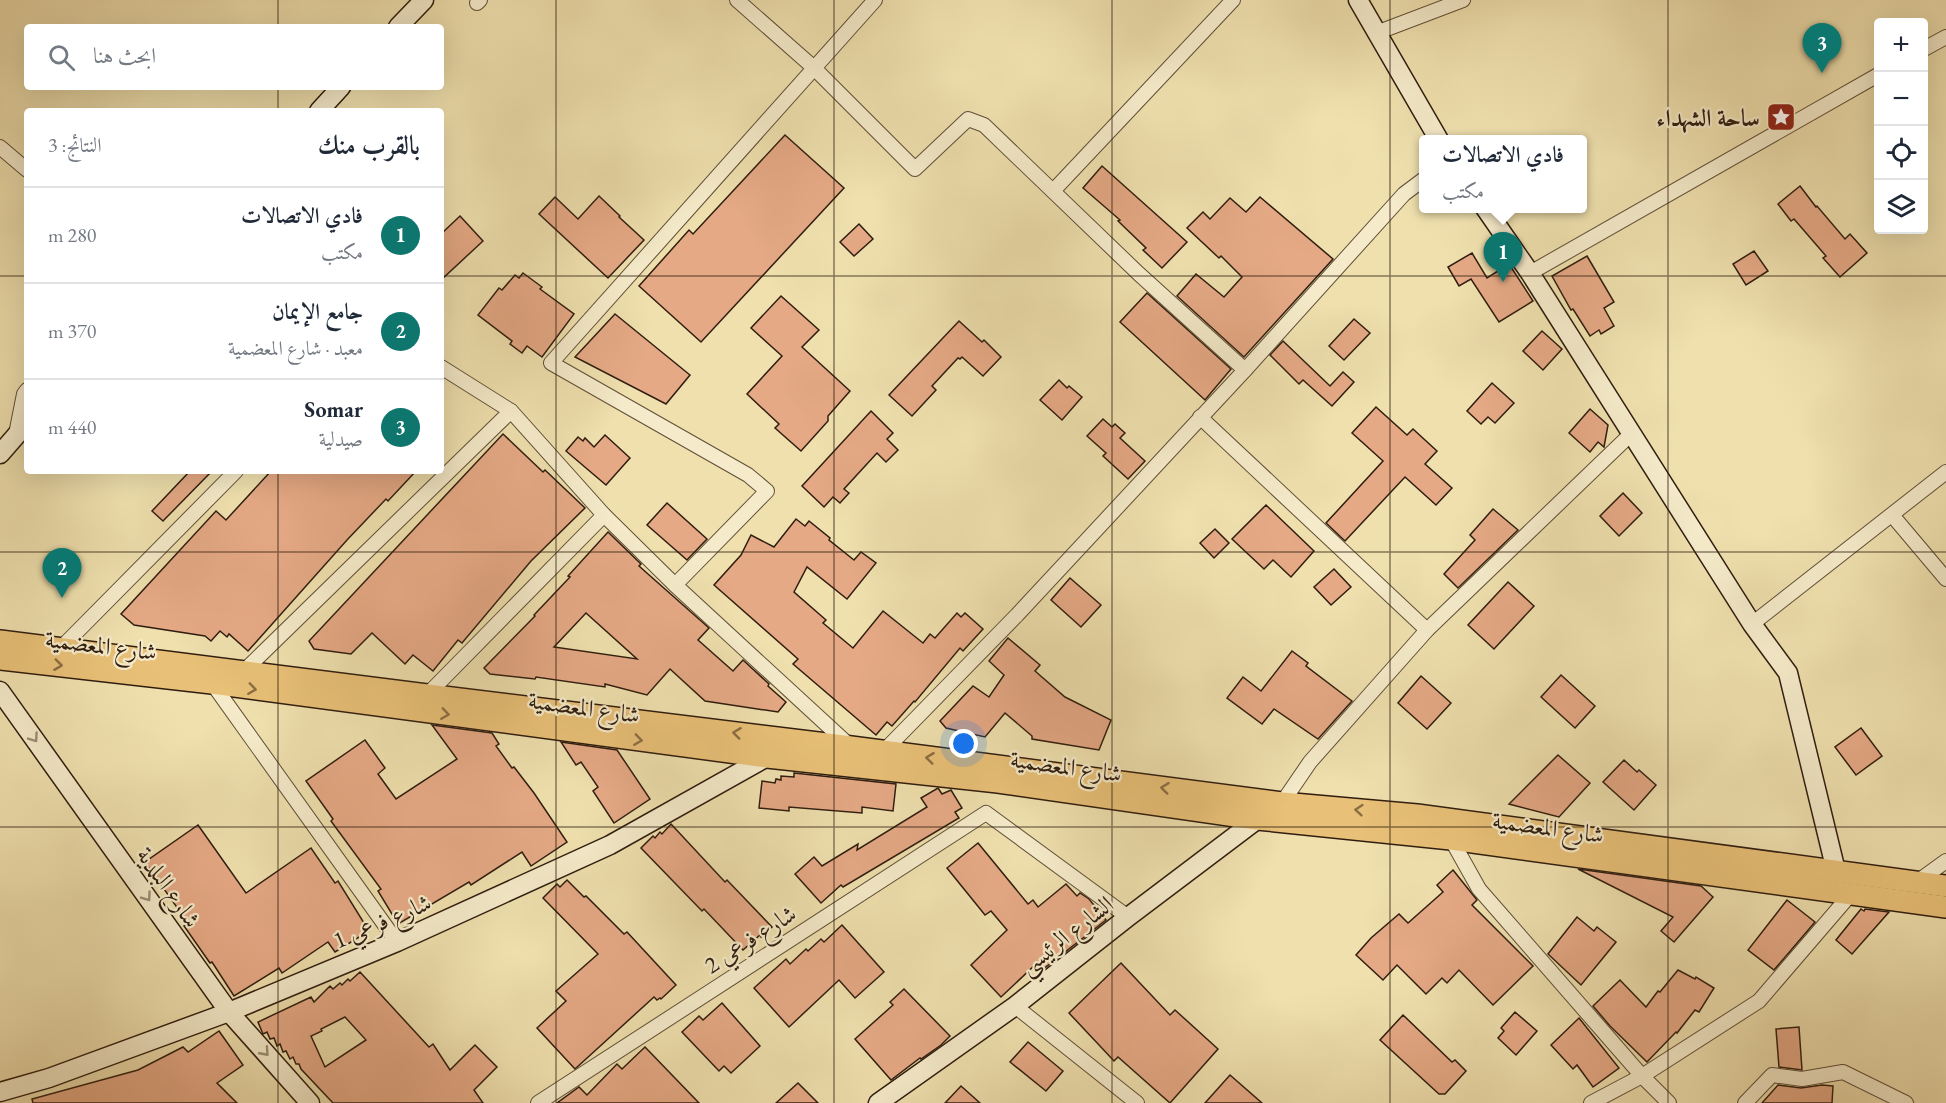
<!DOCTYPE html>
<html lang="ar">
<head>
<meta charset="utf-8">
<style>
  :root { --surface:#fff; --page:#f6f6f7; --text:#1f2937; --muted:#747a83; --line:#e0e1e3; --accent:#0f766e }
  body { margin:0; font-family:"EB Garamond",Amiri,serif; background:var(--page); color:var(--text); direction:rtl }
  .controls { position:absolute; right:18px; top:18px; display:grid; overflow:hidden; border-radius:6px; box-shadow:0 6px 24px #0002 }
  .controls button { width:54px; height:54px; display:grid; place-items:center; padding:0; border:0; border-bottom:2px solid var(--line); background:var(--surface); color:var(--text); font:30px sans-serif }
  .you { position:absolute; left:964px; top:744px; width:21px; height:21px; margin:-15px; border:4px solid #fff; border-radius:50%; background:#1a73e8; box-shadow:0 0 0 9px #1a73e833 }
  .badge { display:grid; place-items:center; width:39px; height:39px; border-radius:50%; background:var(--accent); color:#fff; font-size:20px; font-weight:700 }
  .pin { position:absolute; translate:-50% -50px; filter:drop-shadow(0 2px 3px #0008) }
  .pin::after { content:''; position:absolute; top:32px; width:21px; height:18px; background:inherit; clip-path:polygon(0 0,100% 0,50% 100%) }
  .popup { position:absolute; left:1419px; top:135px; width:168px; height:78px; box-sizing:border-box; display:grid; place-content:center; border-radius:6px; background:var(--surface); filter:drop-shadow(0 2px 4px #0005); font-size:20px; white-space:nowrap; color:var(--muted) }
  .popup b { font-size:22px; color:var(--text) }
  .popup::after { content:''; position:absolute; left:50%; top:100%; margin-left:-12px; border:12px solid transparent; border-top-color:var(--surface) }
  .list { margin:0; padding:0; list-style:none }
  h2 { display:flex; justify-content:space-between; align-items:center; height:78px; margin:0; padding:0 24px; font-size:26px }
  h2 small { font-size:20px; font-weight:400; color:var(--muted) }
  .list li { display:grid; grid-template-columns:39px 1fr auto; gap:18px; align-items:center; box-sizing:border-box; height:96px; padding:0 24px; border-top:2px solid var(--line) }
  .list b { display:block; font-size:22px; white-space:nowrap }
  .list p { margin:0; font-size:20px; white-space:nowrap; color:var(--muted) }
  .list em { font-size:20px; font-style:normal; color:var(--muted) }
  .icon { flex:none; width:33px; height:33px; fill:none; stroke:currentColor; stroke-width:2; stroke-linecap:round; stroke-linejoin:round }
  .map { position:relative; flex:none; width:1946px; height:1103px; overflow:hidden; direction:ltr }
  .search { position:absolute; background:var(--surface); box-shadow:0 6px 24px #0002; left:24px; top:24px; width:420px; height:66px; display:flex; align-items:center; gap:15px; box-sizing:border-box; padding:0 21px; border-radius:6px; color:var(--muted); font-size:22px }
  .panel { position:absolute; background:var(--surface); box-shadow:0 6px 24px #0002; left:24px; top:108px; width:420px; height:366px; border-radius:6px; direction:rtl }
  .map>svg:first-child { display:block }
  .building { fill:#e5a985; stroke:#301d0f; stroke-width:1.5; fill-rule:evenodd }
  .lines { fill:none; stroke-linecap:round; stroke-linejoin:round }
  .street-casing { stroke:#604e37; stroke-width:16 }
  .secondary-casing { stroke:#301d0f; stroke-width:21 }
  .primary-casing { stroke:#301d0f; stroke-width:24 }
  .street { stroke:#f5ebca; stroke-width:14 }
  .secondary { stroke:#f5ebca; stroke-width:18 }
  .primary { stroke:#e8c077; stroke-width:21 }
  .oneway { stroke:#8c6e43 }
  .oneway2 { stroke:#9c8e76 }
  .grid { fill:none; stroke:#301d0f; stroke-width:1.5; stroke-opacity:0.55 }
  .labels { text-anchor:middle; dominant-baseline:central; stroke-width:4.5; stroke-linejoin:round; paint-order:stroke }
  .poi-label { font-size:24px; font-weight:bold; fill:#301d0f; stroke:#f5ebca; text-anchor:end }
  .street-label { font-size:24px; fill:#301d0f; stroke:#f5ebca }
</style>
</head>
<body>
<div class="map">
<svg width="1946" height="1103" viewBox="0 0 1946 1103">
  <rect width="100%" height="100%" fill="#efe0ae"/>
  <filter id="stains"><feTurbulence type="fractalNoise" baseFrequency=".00333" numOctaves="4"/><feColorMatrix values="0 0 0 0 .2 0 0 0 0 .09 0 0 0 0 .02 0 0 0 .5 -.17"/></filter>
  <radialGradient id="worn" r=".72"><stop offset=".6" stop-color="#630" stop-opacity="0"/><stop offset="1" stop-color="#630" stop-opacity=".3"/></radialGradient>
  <g class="building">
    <path d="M785,135L844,188L701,342L639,286L689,230L693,234Z"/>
    <path d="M1102,166L1187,242L1162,268L1143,250L1146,248L1118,221L1120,220L1083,188Z"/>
    <path d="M1800,186L1816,207L1817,206L1845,239L1850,234L1867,253L1840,277L1823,258L1826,256L1794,219L1791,221L1778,204Z"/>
    <path d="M599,196L620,216L619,217L644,240L608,278L539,214L555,197L578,219Z"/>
    <path d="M1260,197L1333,259L1244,357L1177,296L1196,274L1224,297L1242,277L1221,256L1219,258L1187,228L1203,212L1210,219L1230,198L1246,212Z"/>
    <path d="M460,216L483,241L441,280V234Z"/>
    <path d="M859,224L873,239L854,256L840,242Z"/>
    <path d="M1754,251L1768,271L1746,285L1733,264Z"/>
    <path d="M1472,253L1487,278L1509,264L1533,301L1499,322L1471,279L1459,286L1448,267Z"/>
    <path d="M1587,256L1614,302L1604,308L1614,326L1601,334L1599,330L1590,336L1573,309L1571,310L1552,276Z"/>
    <path d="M523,273L542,287L540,289L574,314L542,357L527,346L522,353L510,344L512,341L478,315L499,288L502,290L515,275L519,278Z"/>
    <path d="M1147,293L1231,369L1205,400L1120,322Z"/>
    <path d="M781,296L819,330L802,347L850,391L828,416V421L801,451L775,428L779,424L747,394L782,356L751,328Z"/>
    <path d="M615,314L690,375L666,404L575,357Z"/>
    <path d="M1354,319L1370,333L1344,360L1329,346Z"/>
    <path d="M959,321L982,342L984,340L1001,357L983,376L962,357L960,359L958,358L932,386L936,390L912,416L889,395Z"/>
    <path d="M1542,331L1562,349L1543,370L1523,351Z"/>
    <path d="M1283,341L1330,386L1343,372L1354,382L1332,406L1303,380L1299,384L1270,355Z"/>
    <path d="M1059,380L1067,388L1069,386L1082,397L1062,420L1040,400Z"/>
    <path d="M1492,383L1514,403L1495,423L1488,417L1481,424L1467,411Z"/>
    <path d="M1376,407L1407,435L1413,429L1437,451L1425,464L1452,488L1436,505L1405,477L1345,541L1326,523L1383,461L1352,433Z"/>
    <path d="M1590,409L1608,425L1604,447L1598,442L1590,452L1569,433Z"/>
    <path d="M871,411L893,433L887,439L898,450L886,462L877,453L844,489L849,493L840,503L833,497L824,507L802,486Z"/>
    <path d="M1103,419L1112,427L1115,424L1125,433L1120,438L1145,461L1128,479L1103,456L1106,453L1087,436Z"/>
    <path d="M503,434L543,472L545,470L585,508L531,561L462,643L458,640L433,671L413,655L405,664L372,633L351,654L314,649L309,641Z"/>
    <path d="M605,435L630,458L606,485L566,451L578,437L583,441L585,438L594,447Z"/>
    <path d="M190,471H212L163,521L152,511Z"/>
    <path d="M271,471H416L388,501L386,499L347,540L248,651L229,634L227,637L220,631L211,641L205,636L134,625L121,614L216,511L226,520Z"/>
    <path d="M1623,493L1642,513L1619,536L1600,516Z"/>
    <path d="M667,503L707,539L687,560L647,525Z"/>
    <path d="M1266,505L1314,551L1291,577L1273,560L1264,569L1232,539Z"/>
    <path d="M1493,509L1518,530L1458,588L1444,574L1475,540L1470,535Z"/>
    <path d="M796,519L805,526L809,521L830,538L829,540L854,560L861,552L876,563L847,599L807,567L794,592L826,620L823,623L853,648L883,611L923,643L930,634L935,638L957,613L961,617L965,613L983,629L963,651L960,648L915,702L914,701L892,726L887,722L876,735L793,664L798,659L714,585L741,555L751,535L774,547Z"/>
    <path d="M1215,529L1229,543L1214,558L1200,543Z"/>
    <path d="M608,532L641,564L639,566L709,628L698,640L733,671L743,660L769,684L768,686L786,702L778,712L705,701L670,669L647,695L605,684V687L536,677L535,679L490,674L484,668L535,616L534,615L570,577L568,576ZM586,613L637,659L554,647Z"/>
    <path d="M1334,569L1351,587L1331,605L1314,587Z"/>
    <path d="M1070,578L1101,605L1081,627L1051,600Z"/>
    <path d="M1508,582L1534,606L1494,649L1468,625Z"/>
    <path d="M1008,638L1040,665L1035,671L1065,697L1111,720L1099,750L1032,739V736L1005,713L985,737L946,728L940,721L973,686L989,697L1004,675L989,661Z"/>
    <path d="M1292,651L1308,663L1306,666L1352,701L1318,739L1274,709L1262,724L1227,698L1243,677L1261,691Z"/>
    <path d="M1561,675L1595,706L1575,728L1541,697Z"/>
    <path d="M1421,676L1451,703L1427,729L1398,703Z"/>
    <path d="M432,725L492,733L499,744L496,746L512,768L514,767L534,793L567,842L531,866L522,852L471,885L469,882L398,924L378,891L381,889L331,821L333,819L306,781L365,740L385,768L378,774L396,799L457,759Z"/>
    <path d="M1861,728L1882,756L1856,775L1835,747Z"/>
    <path d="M561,742L617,750L650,799L614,823L593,791L598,787L581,762L576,765Z"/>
    <path d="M1558,755L1590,783L1559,817L1509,804Z"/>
    <path d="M1624,760L1637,772L1639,770L1656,785L1634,810L1603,782Z"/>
    <path d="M794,773L896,784L893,811L862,807V813L789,807V811L759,808L762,781L775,783L776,779L781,780V776L794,777Z"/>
    <path d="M938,788L942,794L951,790L962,808L955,812L959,818L843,887L841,885L821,903L795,874L814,857L822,866L858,844L857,850L927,807L921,798Z"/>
    <path d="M671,824L725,882L727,880L772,927L761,937L760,935L743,950L704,909L702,911L641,848L653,836L655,838L660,832L662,834Z"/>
    <path d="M198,825L246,893L311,848L335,883L338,881L369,931L335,952L328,942L282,973L279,968L234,996L212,962L210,963L184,926L188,923L145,862Z"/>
    <path d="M978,843L1028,904L1033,900L1038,907L1066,884L1077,896L1080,893L1089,899L1106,920L1042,970L1036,964L1001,997L971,965L1007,930L991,911L985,915L947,868Z"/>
    <path d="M1578,869L1701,886L1713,897L1674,942L1661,931L1673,917Z"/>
    <path d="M1453,870L1477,900L1472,905L1533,966L1493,1005L1459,970L1447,983L1442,978L1426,994L1397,965L1383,980L1356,955L1371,938L1399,914L1408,923L1443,892L1437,885Z"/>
    <path d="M567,880L584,897L586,896L624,934L627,932L676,985L661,999L660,998L657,1000L654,997L575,1069L537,1028L566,1001L556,991L598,954L543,898L557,884L560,887Z"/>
    <path d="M1787,900L1815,922L1774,970L1748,950Z"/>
    <path d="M1861,909L1864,911L1865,909L1889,912L1852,954L1836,940Z"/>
    <path d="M1577,917L1594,931L1597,927L1616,942L1581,985L1548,954Z"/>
    <path d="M842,925L884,972L855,998L839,980L789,1027L754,988L786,959L790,964L806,949L808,951L821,939L824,942Z"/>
    <path d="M1121,963L1170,1015L1175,1010L1218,1049L1170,1103L1118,1057L1114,1061L1069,1013Z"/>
    <path d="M1678,970L1695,979L1696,977L1714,988L1699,1012L1695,1010L1677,1033L1676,1032L1647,1062L1610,1026L1593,1006L1620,980L1646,1007L1658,991L1660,992Z"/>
    <path d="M360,972L429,1047L433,1044L450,1070L475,1045L497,1067L474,1090L483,1103H333L301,1069L299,1064H296L293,1057L290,1059L286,1051L283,1052L280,1044L277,1046L274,1038L270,1039L267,1032L263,1034L258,1022L311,997L314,1002L330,986L333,989L340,983L342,985L348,979L350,981ZM345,1017L366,1040L325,1067L311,1036L322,1031L321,1029Z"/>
    <path d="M904,989L950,1036L941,1045L921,1059L920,1058L891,1080L855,1039L893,1005L890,1002Z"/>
    <path d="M722,1003L760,1046L731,1073L724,1066L719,1071L682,1032L699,1016L703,1020Z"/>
    <path d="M1515,1012L1537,1031L1516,1055L1498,1038L1504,1031L1501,1028Z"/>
    <path d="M1403,1015L1452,1062L1455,1060L1466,1071L1445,1094H1439L1380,1040Z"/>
    <path d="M1579,1018L1619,1068L1593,1087L1577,1065L1573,1069L1551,1045Z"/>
    <path d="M1799,1027L1802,1070L1779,1067L1776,1029Z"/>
    <path d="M219,1031L243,1065L217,1083L237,1103H33L32,1099L138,1070L183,1047L188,1052Z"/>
    <path d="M1028,1042L1063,1071L1046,1091L1010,1062Z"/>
    <path d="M645,1047L699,1103H557L579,1087L587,1095L617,1064L622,1069Z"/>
    <path d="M1230,1075L1262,1103H1205Z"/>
    <path d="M798,1083L818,1103H776Z"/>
    <path d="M1778,1085L1801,1088L1822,1085L1833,1086L1832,1103H1762Z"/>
    <path d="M961,1086L980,1103H945Z"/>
  </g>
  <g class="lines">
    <g class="street-casing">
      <g id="street">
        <path d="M737,0L813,67L915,169L968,119L984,125L1139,274L1245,370"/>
        <path d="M477,3L480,0"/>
        <path d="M1376,33L1463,0"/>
        <path d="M1924,49L1946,37"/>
        <path d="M0,147L27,170"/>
        <path d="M1053,191L1233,0"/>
        <path d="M1530,273L1878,75"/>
        <path d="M441,367L511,411L604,515L675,585L851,747"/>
        <path d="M1200,417L1427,630"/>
        <path d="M16,434L24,394L27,390"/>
        <path d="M1892,515L1946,579"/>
        <path d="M675,585L767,491L748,475L551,363L875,0"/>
        <path d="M1752,624L1946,472"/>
        <path d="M61,648L236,471"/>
        <path d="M244,671L511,411"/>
        <path d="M212,683L397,942"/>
        <path d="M427,695L604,515"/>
        <path d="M883,752L1017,615L1245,370L1404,194L1424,179"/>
        <path d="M1282,803L1310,762L1427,630L1631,434"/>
        <path d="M1451,839L1479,889L1642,1076L1669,1103"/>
        <path d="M1917,882L1946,861"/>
        <path d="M1015,1006L1137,1103"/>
        <path d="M538,1103L986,813L1128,917"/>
        <path d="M1591,1103L1642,1076L1759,1001L1850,895"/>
        <path d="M1745,1103L1772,1075L1802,1079L1843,1072L1906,1103"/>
      </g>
    </g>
    <g class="secondary-casing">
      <g id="secondary">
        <path d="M1358,0L1439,140"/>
        <path d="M398,27L424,0"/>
        <path d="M319,111L341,87"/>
        <path d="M1485,208L1530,273L1752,624L1788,673L1836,871"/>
        <path d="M0,454L27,423"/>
        <path d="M0,691L229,1012L310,1103"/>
        <path d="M0,1092L49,1078L229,1012L397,942L610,845L767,757"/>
        <path d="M878,1103L1015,1006L1128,917L1263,815"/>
      </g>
    </g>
    <g class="primary-casing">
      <g id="primary">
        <path d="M0,641L427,695L851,747L1282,803L1417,815L1946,886"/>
        <path d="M0,659L212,683L767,757L998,782L1257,819L1451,839L1946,907"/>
      </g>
    </g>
    <use href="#street" class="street"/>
    <use href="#secondary" class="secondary"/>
    <use href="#primary" class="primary"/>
  </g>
  <defs><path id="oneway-chevron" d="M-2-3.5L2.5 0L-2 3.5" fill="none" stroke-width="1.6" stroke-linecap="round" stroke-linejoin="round" transform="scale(1.5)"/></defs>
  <g class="oneway">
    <use href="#oneway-chevron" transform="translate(58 665) rotate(7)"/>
    <use href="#oneway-chevron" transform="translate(252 689) rotate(8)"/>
    <use href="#oneway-chevron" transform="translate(445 714) rotate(8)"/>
    <use href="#oneway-chevron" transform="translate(737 733) rotate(-173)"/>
    <use href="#oneway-chevron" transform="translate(638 740) rotate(8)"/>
    <use href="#oneway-chevron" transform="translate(930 758) rotate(-173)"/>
    <use href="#oneway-chevron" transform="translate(1165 788) rotate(-173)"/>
    <use href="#oneway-chevron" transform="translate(1359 810) rotate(-175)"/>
  </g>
  <g class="oneway2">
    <use href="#oneway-chevron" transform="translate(34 738) rotate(55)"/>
    <use href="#oneway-chevron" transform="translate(147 897) rotate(55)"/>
    <use href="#oneway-chevron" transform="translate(265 1052) rotate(48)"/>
  </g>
  <path class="grid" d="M278,0V27M556,0V1103M834,0V1103M1112,0V1103M1390,0V1103M1668,0V1103M278,87V111M0,276H27M441,276H1946M278,471V1103M0,552H1946M0,827H1946"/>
  <defs>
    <g id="sight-square" transform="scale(1.5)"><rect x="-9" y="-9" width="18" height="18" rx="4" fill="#8f2418" stroke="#f5ebca"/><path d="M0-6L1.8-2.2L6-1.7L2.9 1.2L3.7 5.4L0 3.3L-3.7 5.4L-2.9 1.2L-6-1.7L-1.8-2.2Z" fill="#fff"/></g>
  </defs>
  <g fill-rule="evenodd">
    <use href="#sight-square" x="1781" y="117"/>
  </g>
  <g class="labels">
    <g class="poi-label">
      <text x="1760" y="117">ساحة الشهداء</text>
    </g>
    <g class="street-label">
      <text transform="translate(101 645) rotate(7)">شارع المعضمية</text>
      <text transform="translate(584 707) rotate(8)">شارع المعضمية</text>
      <text transform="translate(1066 766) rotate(8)">شارع المعضمية</text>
      <text transform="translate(1548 827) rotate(8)">شارع المعضمية</text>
      <text transform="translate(169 887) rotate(55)">شارع البلدية</text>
      <text transform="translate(382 921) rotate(-23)">شارع فرعي 1</text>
      <text transform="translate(1066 935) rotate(-38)">الشارع الرئيسي</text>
      <text transform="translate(750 939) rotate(-33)">شارع فرعي 2</text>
    </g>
  </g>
  <rect width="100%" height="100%" filter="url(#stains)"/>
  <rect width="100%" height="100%" fill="url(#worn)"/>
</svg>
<div class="controls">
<button>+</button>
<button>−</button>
<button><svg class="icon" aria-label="locate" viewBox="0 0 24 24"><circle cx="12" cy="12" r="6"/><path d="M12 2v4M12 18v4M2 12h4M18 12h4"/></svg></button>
<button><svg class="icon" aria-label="layers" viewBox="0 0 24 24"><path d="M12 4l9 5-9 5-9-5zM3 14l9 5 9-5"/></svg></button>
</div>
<div class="you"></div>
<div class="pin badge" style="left:1503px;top:282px">1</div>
<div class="popup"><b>فادي الاتصالات</b>مكتب</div>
<div class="pin badge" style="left:62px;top:598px">2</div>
<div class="pin badge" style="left:1822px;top:73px">3</div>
<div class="search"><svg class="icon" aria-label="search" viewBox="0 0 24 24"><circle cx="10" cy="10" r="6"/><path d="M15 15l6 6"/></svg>ابحث هنا</div>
<section class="panel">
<h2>بالقرب منك<small>النتائج: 3</small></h2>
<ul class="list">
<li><span class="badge">1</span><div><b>فادي الاتصالات</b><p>مكتب</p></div><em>280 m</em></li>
<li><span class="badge">2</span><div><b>جامع الإيمان</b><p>معبد · شارع المعضمية</p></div><em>370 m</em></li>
<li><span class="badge">3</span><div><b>Somar</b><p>صيدلية</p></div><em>440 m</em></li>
</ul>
</section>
</div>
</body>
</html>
